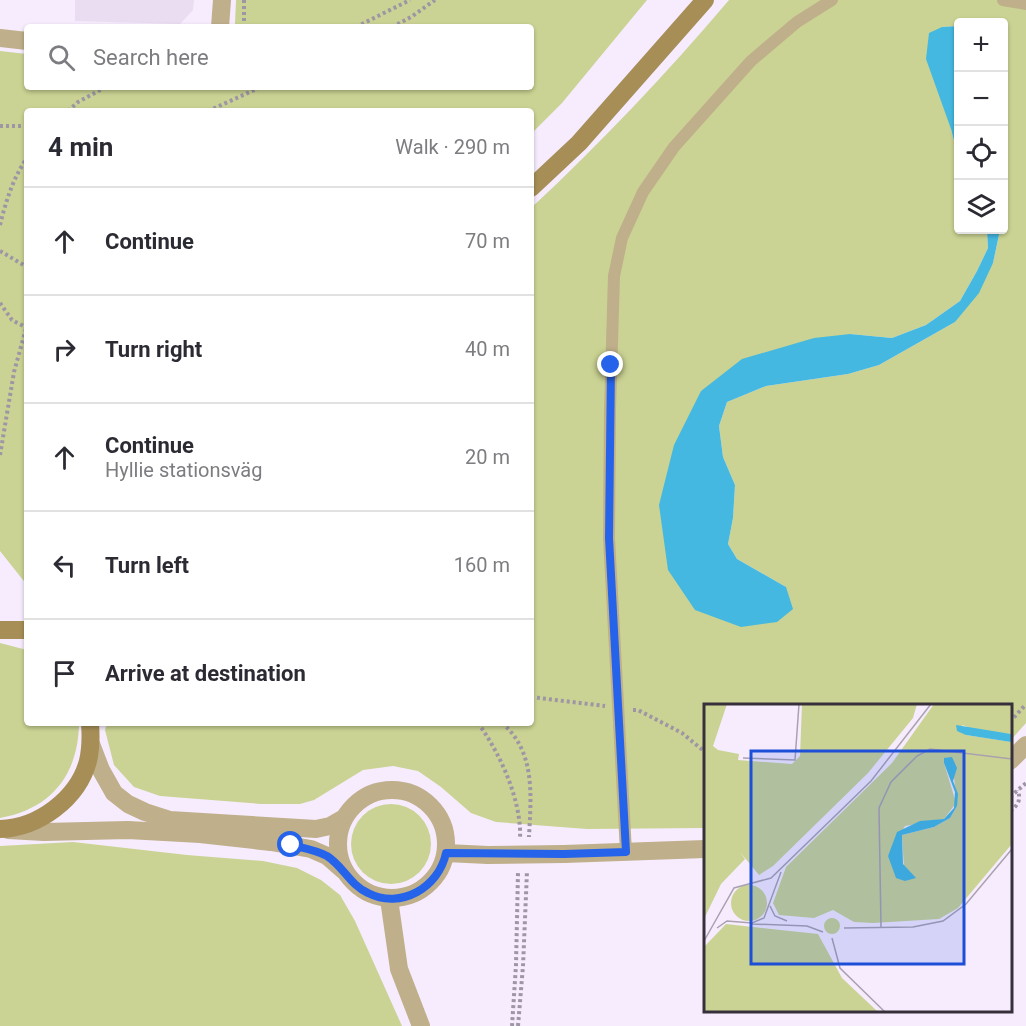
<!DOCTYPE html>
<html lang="en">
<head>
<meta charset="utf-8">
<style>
  :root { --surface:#fff; --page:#f2f2f3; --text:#2b2b33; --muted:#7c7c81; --line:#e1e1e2 }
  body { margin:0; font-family:Roboto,sans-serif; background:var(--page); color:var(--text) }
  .controls { position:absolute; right:18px; top:18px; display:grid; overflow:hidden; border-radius:6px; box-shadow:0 2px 4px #0004 }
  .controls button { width:54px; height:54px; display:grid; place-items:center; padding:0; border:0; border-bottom:2px solid var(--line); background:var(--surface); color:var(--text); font:30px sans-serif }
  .stop { position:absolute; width:18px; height:18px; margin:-14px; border:4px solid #2563eb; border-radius:50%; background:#fff }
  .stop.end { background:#2563eb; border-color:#fff; box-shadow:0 2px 6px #0008 }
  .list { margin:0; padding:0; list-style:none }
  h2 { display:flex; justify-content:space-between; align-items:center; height:78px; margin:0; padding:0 24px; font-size:26px }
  h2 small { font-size:20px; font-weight:400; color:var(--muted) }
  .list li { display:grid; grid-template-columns:39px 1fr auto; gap:18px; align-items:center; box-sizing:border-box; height:108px; padding:0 24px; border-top:2px solid var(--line) }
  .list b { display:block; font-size:22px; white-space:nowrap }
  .list p { margin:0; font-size:20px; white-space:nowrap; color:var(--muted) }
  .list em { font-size:20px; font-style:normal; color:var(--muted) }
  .icon { flex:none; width:33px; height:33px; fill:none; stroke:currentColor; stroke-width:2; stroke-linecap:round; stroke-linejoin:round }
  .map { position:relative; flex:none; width:1026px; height:1026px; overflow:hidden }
  .search { position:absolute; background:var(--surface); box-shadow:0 2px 4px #0004; left:24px; top:24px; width:510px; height:66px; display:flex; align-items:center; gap:15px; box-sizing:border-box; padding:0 21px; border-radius:6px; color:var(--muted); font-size:22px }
  .panel { position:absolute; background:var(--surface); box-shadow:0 2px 4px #0004; left:24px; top:108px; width:510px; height:618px; border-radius:6px }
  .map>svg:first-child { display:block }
  .education { fill:#eaddf2 }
  .green { fill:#cad393; fill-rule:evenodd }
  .water { fill:#44b8e0 }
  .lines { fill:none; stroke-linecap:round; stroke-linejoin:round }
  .path { stroke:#9f96a5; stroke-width:4; stroke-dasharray:3 3; stroke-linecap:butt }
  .service { stroke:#bfaf8b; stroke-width:12 }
  .minor { stroke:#bfaf8b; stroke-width:18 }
  .tertiary { stroke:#bfaf8b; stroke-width:18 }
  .secondary { stroke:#a68e56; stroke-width:18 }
  .minor-bridge { stroke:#bfaf8b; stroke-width:18 }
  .route { stroke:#2563eb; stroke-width:8 }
  .inset-road { fill:none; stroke:#aaa1b0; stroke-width:1.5 }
  .view { fill:#1d4ed8; fill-opacity:0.15; stroke:#1d4ed8; stroke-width:3 }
  .inset-edge { fill:none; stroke:#37303b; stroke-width:3 }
</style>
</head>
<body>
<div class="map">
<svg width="1026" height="1026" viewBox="0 0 1026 1026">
  <rect width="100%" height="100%" fill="#f6ecfe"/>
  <path class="education" d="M75,0H194L193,10L180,24L75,21Z"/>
  <g class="green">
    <path d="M236,0H647L562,103L531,134V111H27V585L0,551V51L27,54V87H531V27H233L235,24Z"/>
    <path d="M729,0H1026V723L1010,741V705H705V828L587,829L496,822L471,813L441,787L418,771L393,766L363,770L314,800L300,804H261L160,796L134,787L114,765L105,730L107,723H531V208C601,143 667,73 729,0ZM958,22H1004V230H1000L993,263L955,322L879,365L848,374L766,386L727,402L719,426L723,457L735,485L733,518L728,544L737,559L786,587L668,570L701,391L850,334L892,338L926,325L960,301L977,271L988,248L987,230H958V156L951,129L942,27L958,26Z"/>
    <path d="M0,643L27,650V723L79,724C78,775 51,809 0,818Z"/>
    <circle cx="391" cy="844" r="40"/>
    <path d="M73,842L187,855L263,861L297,868L321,880L340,895L355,921L402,1026H0V846Z"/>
  </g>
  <g class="water">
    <path d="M958,26V156L951,129L926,59L929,33L942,27Z"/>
    <path d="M987,230H1000L993,263L979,293L955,322L879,365L848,374L766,386L727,402L719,426L723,457L735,485L733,518L728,544L737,559L786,587L793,609L777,622L741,627L695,610L668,570L659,505L674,445L701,391L742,359L814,338L850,334L892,338L926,325L960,301L977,271L988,248Z"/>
  </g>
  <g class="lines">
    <g class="path">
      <path d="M244,27V0"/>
      <path d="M356,27L410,0"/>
      <path d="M392,27L411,17L435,0"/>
      <path d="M68,111L78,102L106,87"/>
      <path d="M163,111H179"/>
      <path d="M208,111L261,87"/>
      <path d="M0,126H27"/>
      <path d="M0,225C6,201 13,178 27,158"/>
      <path d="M0,251L27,267"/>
      <path d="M0,303L12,320L27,328"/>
      <path d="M0,455L14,372L27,325"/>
      <path d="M531,697L605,706"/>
      <path d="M633,710H638L682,733L705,752"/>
      <path d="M1010,722L1026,704"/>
      <path d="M478,723C500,753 522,801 520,839"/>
      <path d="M502,723C536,752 531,796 529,837"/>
      <path d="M1010,797L1026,783"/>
      <path d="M1010,811C1018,805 1021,801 1018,790"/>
      <path d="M512,1026L516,965L518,873"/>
      <path d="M518,1026L523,966L527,871"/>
    </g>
    <g class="service">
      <path d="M1003,0L1026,4"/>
      <path d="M626,852L609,538L610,410L614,276L622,238L643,192L674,147L751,61L797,22L832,0"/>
    </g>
    <g class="minor">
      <path d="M220,27L222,0"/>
      <path d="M0,38L27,41"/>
      <path d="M1010,761L1026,745"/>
      <path d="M446,853L488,855"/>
      <path d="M564,854L705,849"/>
    </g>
    <g class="tertiary">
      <path d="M91,744L101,770L114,793L128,804L145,812L170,820L316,829L330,826L344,818"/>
      <circle cx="392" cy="844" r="54"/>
      <path d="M8,830L44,832L128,830L200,834L271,842L311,849L327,856L343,870"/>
      <path d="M389,899L399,969L421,1026"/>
    </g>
    <g class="secondary">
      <path d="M531,188L579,143L705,0"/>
      <path d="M0,630H27"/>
      <path d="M0,829C38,828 78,799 88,761C91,748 91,736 90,723"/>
    </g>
    <path class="minor-bridge" d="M488,855L564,854"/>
  </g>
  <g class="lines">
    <path class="route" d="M291,845C303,848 316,850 327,856C343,866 350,885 368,893C401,910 439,887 446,853L564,854L626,852L609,538L611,365"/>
  </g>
  <g transform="translate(704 704)">
    <rect width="308" height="308" fill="#f6ecfe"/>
    <path d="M0,0H23L9,42L14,46L35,50L34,56L88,60L96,52L98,0H213L209,14L164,69L69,162L55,171L36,148L41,155L17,180L0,215ZM230,0H307V30L278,28L258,21L262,31L308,38L307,141L254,204L235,215L169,219L150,218L129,206L110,214L75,211L69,199L82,163L188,59ZM240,59L250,73L253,102L246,114L230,123L198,131L200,163L184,152L201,122L240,115L252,99ZM27 199a18 18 0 1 1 36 0a18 18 0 1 1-36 0ZM120 222a8 8 0 1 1 16 0a8 8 0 1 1-16 0ZM22,220L114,230L138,274L173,307L0,308V243Z" fill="#cad393" fill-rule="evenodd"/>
    <path d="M252,21L307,30V38L262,31L253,27ZM248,53L253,64L249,77L254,90L253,102L246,114L230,123L198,131L199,160L212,174L201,177L192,174L184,152L193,128L216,117L240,115L250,104L251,88L240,59V54Z" fill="#44b8e0"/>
    <path class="inset-road" d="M39,54L91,56L95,0M66,202L71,212L83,217M48,220L103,222L119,228M13,224L23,217L48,219L60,214L77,168M140,224L209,223L239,217L262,200L308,145M177,224L175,104L187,78L213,52L226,45L308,55M128,234L136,264L181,308M0,237L30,184L67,174L167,77L227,0"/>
    <path class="view" d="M47,47H260V260H47Z"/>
    <rect width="308" height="308" class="inset-edge"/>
  </g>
</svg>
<div class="controls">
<button>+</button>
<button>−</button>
<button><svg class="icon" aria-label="locate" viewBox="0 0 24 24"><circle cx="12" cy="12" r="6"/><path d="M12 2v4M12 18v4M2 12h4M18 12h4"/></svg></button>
<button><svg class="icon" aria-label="layers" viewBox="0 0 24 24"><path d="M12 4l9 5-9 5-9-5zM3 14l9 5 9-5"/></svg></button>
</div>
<div class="stop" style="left:291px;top:845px"></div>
<div class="stop end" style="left:611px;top:365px"></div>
<div class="search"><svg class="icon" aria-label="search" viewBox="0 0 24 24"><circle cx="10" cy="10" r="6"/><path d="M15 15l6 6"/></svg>Search here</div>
<section class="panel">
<h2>4 min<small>Walk · 290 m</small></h2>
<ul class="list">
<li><svg class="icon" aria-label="ahead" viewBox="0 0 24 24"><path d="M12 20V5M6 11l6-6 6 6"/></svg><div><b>Continue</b></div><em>70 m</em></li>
<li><svg class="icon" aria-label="right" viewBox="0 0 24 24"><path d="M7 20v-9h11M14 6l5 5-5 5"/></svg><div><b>Turn right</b></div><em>40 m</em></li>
<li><svg class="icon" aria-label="ahead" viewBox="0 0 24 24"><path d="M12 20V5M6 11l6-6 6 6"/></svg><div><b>Continue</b><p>Hyllie stationsväg</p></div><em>20 m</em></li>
<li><svg class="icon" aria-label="left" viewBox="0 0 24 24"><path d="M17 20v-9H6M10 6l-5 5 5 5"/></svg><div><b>Turn left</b></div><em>160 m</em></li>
<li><svg class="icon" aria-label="arrive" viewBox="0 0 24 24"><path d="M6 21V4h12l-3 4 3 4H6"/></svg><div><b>Arrive at destination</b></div></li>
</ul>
</section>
</div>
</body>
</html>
